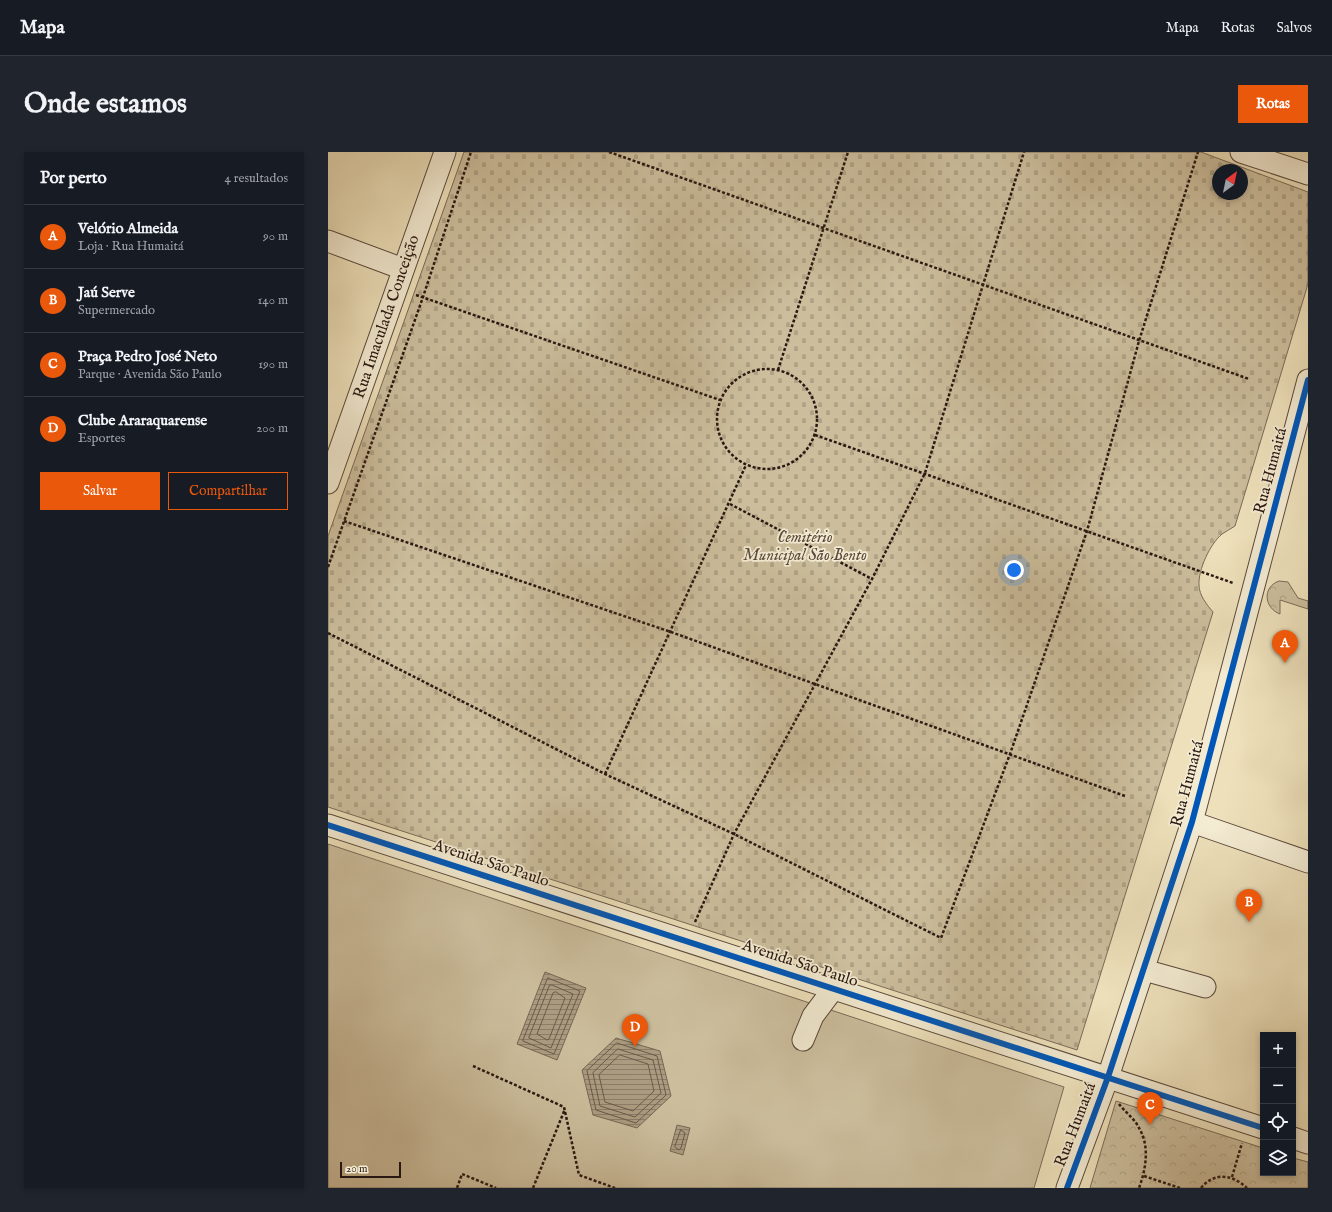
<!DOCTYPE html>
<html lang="pt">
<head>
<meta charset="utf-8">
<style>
  :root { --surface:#171b24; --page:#20242c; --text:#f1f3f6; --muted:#9ea1a6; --line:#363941; --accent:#ea580c }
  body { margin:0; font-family:"IM FELL English",serif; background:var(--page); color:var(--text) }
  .controls { position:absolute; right:12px; bottom:12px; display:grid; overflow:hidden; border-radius:0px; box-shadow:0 2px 6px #0003 }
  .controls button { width:36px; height:36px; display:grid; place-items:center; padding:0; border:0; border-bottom:1px solid var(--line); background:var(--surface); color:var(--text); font:20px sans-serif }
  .compass { position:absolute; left:884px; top:12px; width:36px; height:36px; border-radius:50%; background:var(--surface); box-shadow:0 2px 6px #0003; rotate:33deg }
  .scale { position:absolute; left:12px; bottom:10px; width:61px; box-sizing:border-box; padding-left:4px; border:2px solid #2a1812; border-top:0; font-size:11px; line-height:14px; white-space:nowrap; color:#2a1812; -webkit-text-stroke:3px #f3ebd2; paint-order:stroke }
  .you { position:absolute; left:686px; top:418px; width:14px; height:14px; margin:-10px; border:3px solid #fff; border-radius:50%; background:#1a73e8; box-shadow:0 0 0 6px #1a73e833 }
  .badge { display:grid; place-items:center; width:26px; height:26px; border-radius:50%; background:var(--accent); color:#fff; font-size:13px; font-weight:700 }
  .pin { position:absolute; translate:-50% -33px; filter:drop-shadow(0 1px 2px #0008) }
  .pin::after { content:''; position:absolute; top:21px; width:14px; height:12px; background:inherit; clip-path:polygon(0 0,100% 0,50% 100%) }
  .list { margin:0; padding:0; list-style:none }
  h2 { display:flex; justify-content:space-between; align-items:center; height:52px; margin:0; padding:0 16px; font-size:17px }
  h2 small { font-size:13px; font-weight:400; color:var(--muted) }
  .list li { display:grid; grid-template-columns:26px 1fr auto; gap:12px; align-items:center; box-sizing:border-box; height:64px; padding:0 16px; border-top:1px solid var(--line) }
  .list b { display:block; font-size:15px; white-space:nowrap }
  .list p { margin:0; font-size:13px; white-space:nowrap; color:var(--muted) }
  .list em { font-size:13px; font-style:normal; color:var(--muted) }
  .actions { display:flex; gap:8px; padding:12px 16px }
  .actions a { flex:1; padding:9px 0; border:1px solid var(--accent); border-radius:0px; text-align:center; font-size:14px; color:var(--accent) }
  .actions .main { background:var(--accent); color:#fff }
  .icon { flex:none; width:22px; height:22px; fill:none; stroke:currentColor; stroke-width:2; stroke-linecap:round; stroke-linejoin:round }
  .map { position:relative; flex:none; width:980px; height:1036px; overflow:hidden; border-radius:0px }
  header { display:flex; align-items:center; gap:24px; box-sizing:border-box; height:56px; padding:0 20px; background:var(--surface); border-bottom:1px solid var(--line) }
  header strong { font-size:19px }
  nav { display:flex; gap:22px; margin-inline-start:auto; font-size:14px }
  .intro { display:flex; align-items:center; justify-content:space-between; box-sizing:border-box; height:96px; padding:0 24px }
  h1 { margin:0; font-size:28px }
  .button { padding:10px 18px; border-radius:0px; background:var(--accent); color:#fff; font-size:14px; font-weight:700 }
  main { display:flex; gap:24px; padding:0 24px }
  aside { flex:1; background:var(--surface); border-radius:0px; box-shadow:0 2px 6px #0003 }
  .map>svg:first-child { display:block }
  .cemetery { fill:url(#cemetery-stones); stroke:#7b6b58; fill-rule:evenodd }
  .park { fill:url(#park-crowns); stroke:#7b6b58 }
  .pitch { fill:#ccbe9d; stroke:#7b6b58 }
  .water { fill:url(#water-rules); stroke:#776755 }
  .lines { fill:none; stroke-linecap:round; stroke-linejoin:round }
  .shore { stroke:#6a5a4a; stroke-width:1 }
  .minor-casing { stroke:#5b4a3c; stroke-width:23 }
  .path { stroke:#2a1812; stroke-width:2.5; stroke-dasharray:3 2; stroke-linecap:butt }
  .minor { stroke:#f3ebd2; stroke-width:21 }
  .cycleway-casing { stroke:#f3ebd2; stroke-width:8 }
  .cycleway { stroke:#0057b8; stroke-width:6 }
  .labels { text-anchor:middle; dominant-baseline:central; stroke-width:3.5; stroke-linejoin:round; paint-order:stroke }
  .street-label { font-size:16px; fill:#2a1812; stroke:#f3ebd2 }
  .park-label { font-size:16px; font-style:italic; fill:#5b4a3c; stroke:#f3ebd2 }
</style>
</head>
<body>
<header>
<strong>Mapa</strong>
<nav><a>Mapa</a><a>Rotas</a><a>Salvos</a></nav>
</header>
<div class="intro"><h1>Onde estamos</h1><a class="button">Rotas</a></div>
<main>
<aside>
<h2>Por perto<small>4 resultados</small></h2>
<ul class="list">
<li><span class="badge">A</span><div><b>Velório Almeida</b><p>Loja · Rua Humaitá</p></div><em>90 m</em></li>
<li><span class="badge">B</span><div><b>Jaú Serve</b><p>Supermercado</p></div><em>140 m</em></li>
<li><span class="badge">C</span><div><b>Praça Pedro José Neto</b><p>Parque · Avenida São Paulo</p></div><em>190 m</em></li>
<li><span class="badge">D</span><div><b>Clube Araraquarense</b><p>Esportes</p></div><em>200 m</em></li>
</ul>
<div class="actions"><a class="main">Salvar</a><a>Compartilhar</a></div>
</aside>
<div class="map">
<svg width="980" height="1036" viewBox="0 0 980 1036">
  <defs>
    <pattern id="cemetery-stones" width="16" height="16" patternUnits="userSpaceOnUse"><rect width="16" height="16" fill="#ccbe9d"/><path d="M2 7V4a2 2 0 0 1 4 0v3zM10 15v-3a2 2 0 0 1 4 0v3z" fill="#afa386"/></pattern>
    <pattern id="park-crowns" width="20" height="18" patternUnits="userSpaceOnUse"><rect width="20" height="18" fill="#ccbe9d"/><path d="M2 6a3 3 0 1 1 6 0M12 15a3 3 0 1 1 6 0" fill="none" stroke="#afa386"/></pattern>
    <pattern id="water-rules" width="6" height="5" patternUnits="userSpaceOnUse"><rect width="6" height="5" fill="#ab9c81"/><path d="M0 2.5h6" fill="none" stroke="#8b7e68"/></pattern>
  </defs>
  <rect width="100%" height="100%" fill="#ede0ba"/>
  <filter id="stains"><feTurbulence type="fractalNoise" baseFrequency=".005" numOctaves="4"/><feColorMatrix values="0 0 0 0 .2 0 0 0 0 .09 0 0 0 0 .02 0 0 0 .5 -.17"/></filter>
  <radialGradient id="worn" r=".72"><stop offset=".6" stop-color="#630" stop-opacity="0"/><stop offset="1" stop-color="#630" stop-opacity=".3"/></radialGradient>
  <path class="cemetery" d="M136,0H873L980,40V132L907,374C903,377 898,379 894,382C882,392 870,418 871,433C871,443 879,453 885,460L749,898L0,655V384ZM890,18H914V42H890Z"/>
  <g class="park">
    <path d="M951,429L960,430L970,446L980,449V457L952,448V462C936,456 934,435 951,429Z"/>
    <path d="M788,949L935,996V1021H965V1006L980,1010V1036H762Z"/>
  </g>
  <path class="pitch" d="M0,692L736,935L706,1036H0Z"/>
  <g class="water">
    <path d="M217,820L258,836L229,908L189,892Z"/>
    <path d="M288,886L332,899L343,944L309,976L265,963L254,918Z"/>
    <path d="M349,973L362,976L355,1003L342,999Z"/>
  </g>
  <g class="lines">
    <g class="shore">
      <path d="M220,826L252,839L226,902L195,889Z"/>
      <path d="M222,833H224L245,842L223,896L201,886Z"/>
      <path d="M228,840L237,846L221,887L219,888L209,882L225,841Z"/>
      <path d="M289,891L329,904L338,943L308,971L268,958L259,919Z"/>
      <path d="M290,897L325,908L333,941L307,965L272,954L265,921Z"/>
      <path d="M292,903L320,912L326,939L305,959L277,950L271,923Z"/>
      <path d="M353,978L357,981L353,996L351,998L347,995Z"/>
    </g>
    <g class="minor-casing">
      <g id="minor">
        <path d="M913,0L980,22"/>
        <path d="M0,89L75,117"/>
        <path d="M0,331L117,0"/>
        <path d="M864,670L980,710"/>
        <path d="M0,673L935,976"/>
        <path d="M816,818L877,835"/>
        <path d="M475,888L485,864L506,836"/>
        <path d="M965,986L980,991"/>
        <path d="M739,1036L780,925L864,670L980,228"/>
      </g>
    </g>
    <g class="path">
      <path d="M281,0L921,227"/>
      <path d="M88,143L392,248"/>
      <circle cx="439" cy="267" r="50"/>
      <path d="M450,218L520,0"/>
      <path d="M487,283L905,431"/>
      <path d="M402,352L544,427"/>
      <path d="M16,369L343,480L797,644"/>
      <path d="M0,415L95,145L143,0"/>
      <path d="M0,481L277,622L406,682L613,786L682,602L759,379L811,189L870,0"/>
      <path d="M277,622L418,313"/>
      <path d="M367,770L406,682L544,427L597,321L696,0"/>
      <path d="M145,914L236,955L251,1023L287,1036"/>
      <path d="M791,952C797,960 807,967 811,976C822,994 818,1017 811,1036"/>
      <path d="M816,1024L852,1036"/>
      <path d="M904,1025L914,991"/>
      <path d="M129,1036L134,1022L168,1036"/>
      <path d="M205,1036L237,957"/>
      <path d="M873,1036C886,1020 904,1022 919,1036"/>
    </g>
    <use href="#minor" class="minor"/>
    <g class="cycleway-casing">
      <g id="cycleway">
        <path d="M0,673L935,976"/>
        <path d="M739,1036L780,925L864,670L980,228"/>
      </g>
    </g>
    <use href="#cycleway" class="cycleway"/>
  </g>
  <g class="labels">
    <g class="street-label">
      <text transform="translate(59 165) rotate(-71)">Rua Imaculada Conceição</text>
      <text transform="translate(943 319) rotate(-75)">Rua Humaitá</text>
      <text transform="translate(860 632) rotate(-75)">Rua Humaitá</text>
      <text transform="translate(163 712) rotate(18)">Avenida São Paulo</text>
      <text transform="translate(472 812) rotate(18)">Avenida São Paulo</text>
      <text transform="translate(748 973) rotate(-69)">Rua Humaitá</text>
    </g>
    <g class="park-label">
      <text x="477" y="386">Cemitério<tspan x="477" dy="18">Municipal São Bento</tspan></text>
    </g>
  </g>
  <rect width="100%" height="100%" filter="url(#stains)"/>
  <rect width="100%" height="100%" fill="url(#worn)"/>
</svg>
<div class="controls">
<button>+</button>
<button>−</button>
<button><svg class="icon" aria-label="locate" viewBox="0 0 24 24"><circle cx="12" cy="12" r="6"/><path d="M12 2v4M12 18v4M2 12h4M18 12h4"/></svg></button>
<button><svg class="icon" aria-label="layers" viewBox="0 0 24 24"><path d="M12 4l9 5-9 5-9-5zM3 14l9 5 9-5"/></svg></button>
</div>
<svg class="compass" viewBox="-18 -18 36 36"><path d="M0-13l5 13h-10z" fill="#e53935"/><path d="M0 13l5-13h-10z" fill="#9ea1a6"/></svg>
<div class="scale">20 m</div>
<div class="you"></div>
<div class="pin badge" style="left:957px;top:511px">A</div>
<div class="pin badge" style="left:921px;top:770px">B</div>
<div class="pin badge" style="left:822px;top:973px">C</div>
<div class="pin badge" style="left:307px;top:895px">D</div>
</div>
</main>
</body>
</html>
